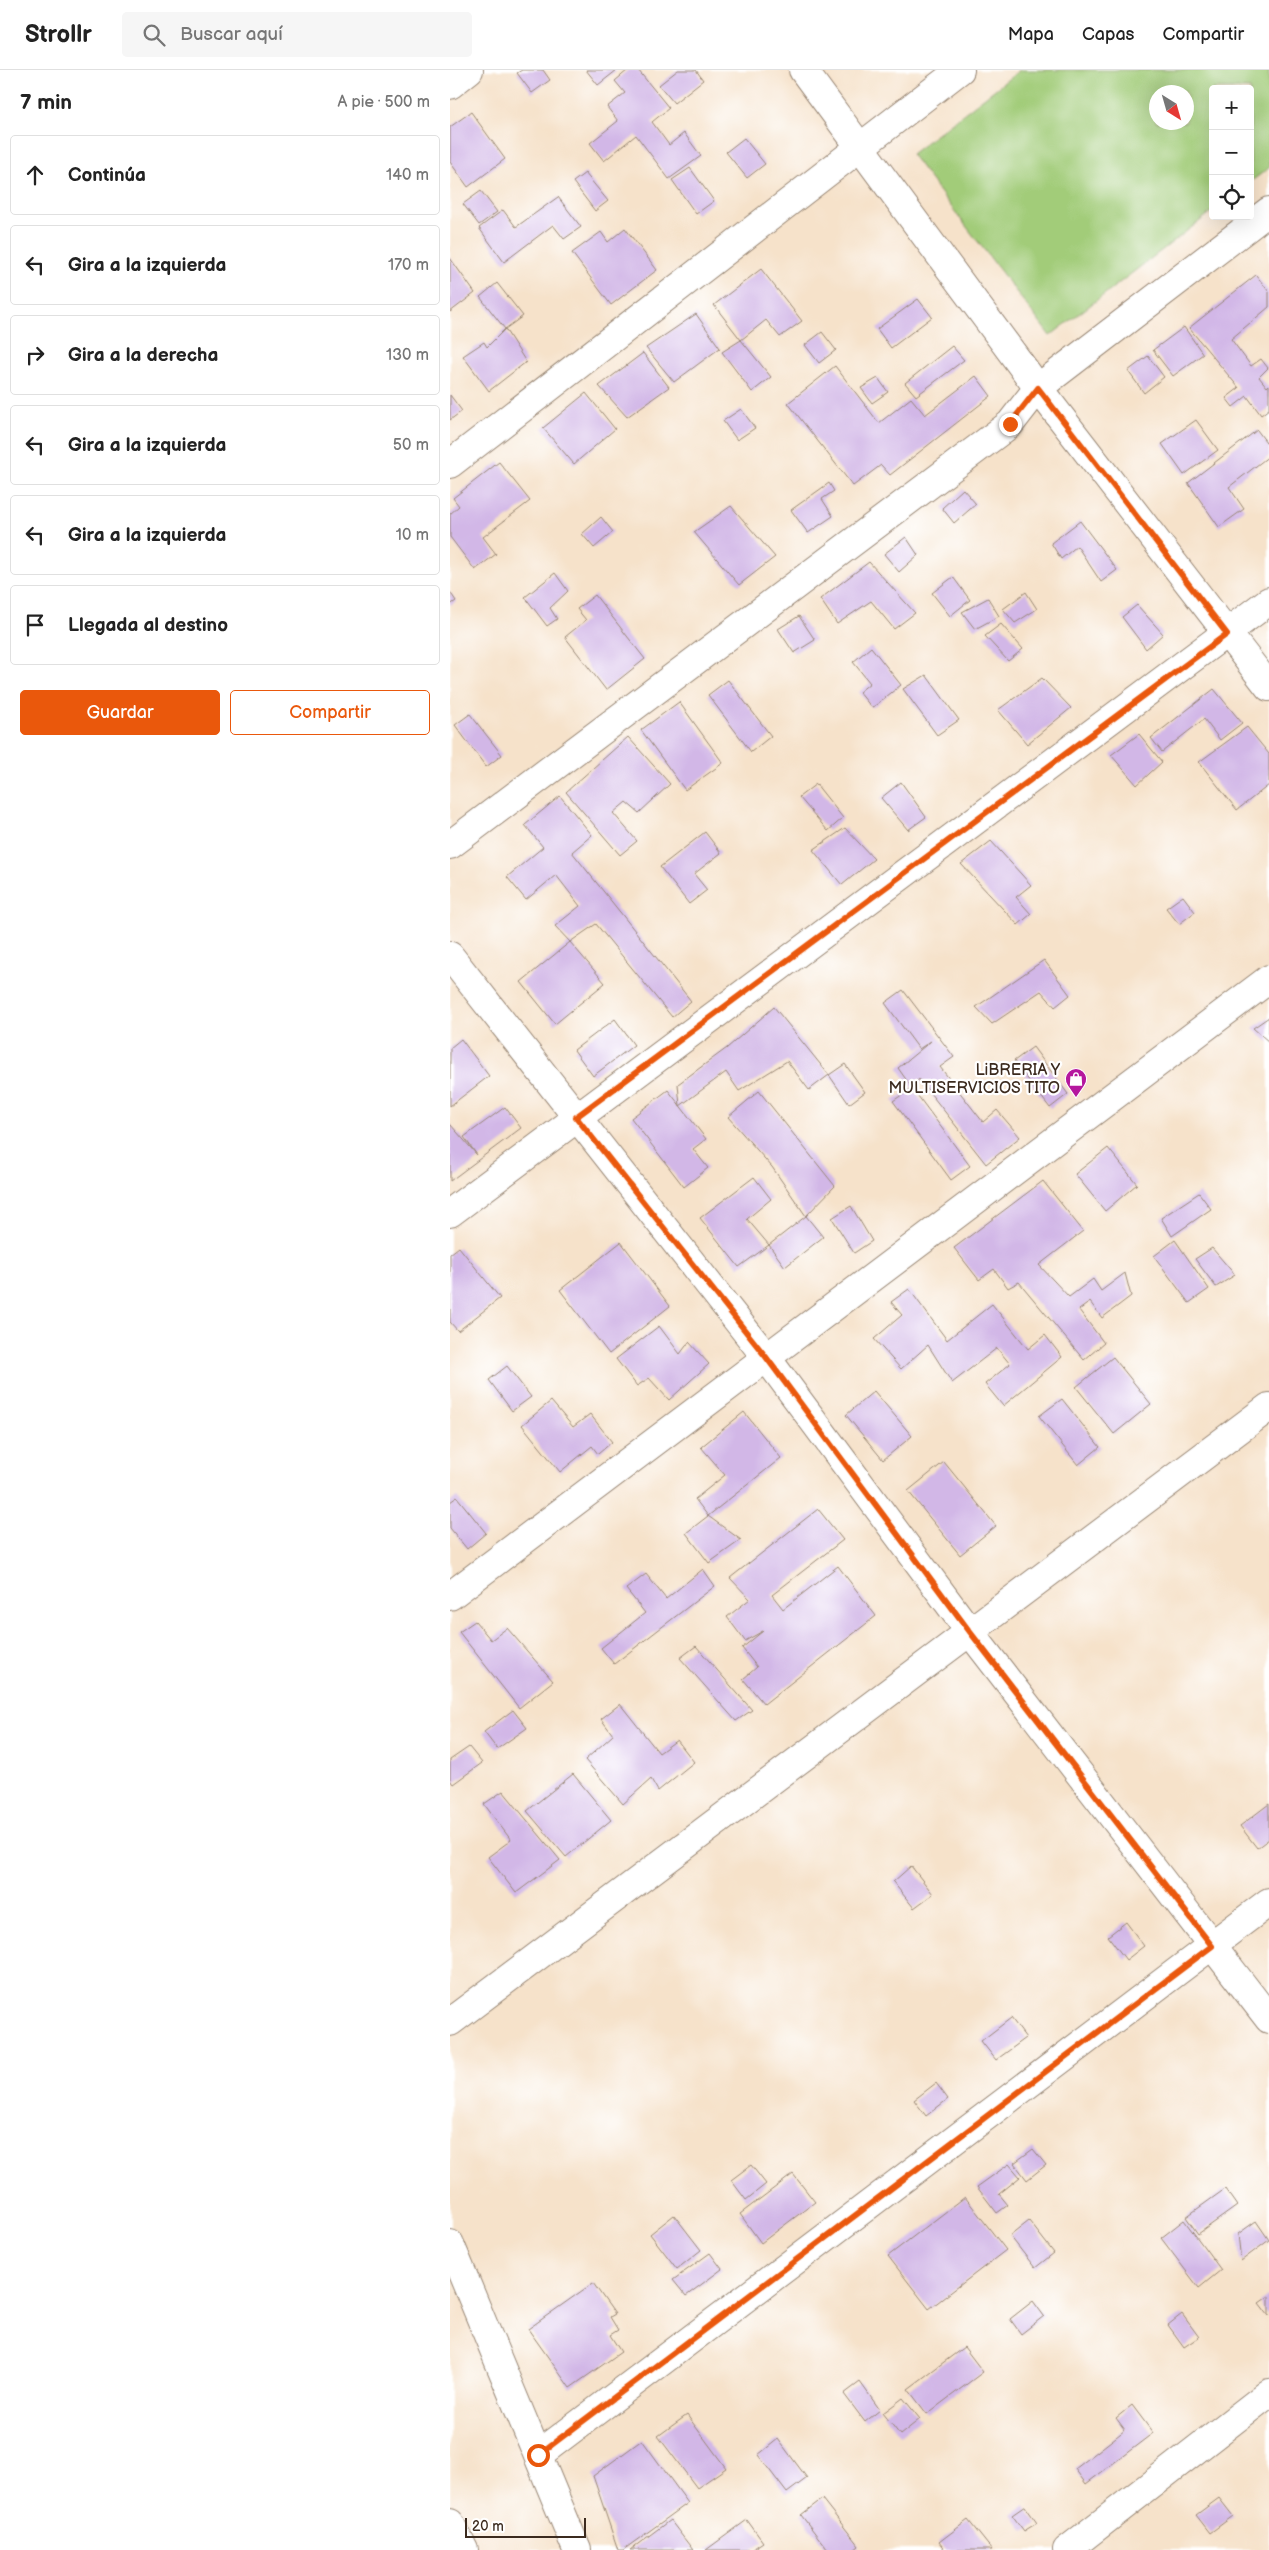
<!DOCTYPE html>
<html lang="es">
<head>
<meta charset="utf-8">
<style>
  :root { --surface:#fff; --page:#f6f6f6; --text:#222; --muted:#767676; --line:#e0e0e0; --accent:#ea580c }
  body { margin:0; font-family:"Balsamiq Sans",sans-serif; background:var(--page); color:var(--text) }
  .controls { position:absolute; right:15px; top:15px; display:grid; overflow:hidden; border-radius:5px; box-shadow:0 5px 20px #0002 }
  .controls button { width:45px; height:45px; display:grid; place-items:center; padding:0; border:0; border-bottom:1px solid var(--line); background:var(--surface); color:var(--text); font:25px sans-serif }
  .compass { position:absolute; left:699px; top:15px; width:45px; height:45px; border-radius:50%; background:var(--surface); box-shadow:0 5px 20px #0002; rotate:143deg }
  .scale { position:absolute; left:15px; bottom:12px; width:121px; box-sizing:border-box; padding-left:5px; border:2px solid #3b2a1e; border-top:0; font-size:14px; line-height:18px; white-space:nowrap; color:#3b2a1e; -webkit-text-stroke:4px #fff; paint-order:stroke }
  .stop { position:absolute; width:15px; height:15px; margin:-11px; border:4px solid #ea580c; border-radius:50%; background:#fff }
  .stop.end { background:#ea580c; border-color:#fff; box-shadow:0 1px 5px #0008 }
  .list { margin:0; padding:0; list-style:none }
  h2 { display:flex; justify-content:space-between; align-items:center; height:65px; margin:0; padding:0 20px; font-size:21px }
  h2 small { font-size:16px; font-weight:400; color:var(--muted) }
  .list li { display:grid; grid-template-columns:32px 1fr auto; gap:15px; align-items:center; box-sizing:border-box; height:80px; margin:0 10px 10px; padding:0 10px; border:1px solid var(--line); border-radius:5px }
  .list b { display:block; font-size:19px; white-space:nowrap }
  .list em { font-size:16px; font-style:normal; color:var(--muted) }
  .actions { display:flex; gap:10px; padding:15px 20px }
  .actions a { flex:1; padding:11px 0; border:1px solid var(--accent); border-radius:5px; text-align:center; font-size:18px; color:var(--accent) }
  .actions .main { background:var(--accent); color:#fff }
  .icon { flex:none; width:28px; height:28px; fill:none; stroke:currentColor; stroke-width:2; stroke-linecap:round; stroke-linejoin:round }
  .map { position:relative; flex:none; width:819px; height:2480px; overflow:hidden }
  header { display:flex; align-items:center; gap:30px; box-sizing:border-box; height:70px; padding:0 25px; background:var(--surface); border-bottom:1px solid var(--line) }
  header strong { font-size:24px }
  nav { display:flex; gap:28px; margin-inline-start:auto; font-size:18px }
  .search { width:350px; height:45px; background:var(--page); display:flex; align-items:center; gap:12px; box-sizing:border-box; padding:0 18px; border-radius:5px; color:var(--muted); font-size:19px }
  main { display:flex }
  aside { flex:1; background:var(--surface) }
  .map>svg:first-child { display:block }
  .green { fill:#a2cc79; stroke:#6e7b4c; fill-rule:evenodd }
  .building { fill:#d2b7e7 }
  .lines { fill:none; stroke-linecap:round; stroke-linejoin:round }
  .minor-casing { stroke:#988674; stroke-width:30 }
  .minor { stroke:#fff; stroke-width:28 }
  .route { stroke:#ea580c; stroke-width:6 }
  .labels { text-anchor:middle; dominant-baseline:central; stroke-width:4.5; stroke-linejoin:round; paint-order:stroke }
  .poi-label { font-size:16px; fill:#3b2a1e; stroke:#fff; text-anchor:end }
</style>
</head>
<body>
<header>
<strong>Strollr</strong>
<div class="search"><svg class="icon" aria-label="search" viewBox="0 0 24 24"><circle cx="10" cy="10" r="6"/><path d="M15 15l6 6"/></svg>Buscar aquí</div>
<nav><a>Mapa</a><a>Capas</a><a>Compartir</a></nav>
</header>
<main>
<aside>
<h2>7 min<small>A pie · 500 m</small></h2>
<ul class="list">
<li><svg class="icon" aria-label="ahead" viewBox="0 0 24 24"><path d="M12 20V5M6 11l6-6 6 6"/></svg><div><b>Continúa</b></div><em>140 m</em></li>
<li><svg class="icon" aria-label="left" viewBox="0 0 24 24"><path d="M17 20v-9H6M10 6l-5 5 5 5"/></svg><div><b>Gira a la izquierda</b></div><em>170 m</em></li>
<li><svg class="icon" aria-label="right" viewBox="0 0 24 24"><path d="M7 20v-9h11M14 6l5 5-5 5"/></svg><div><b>Gira a la derecha</b></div><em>130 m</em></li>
<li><svg class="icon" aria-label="left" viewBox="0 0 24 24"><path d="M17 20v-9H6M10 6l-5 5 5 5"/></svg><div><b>Gira a la izquierda</b></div><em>50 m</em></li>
<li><svg class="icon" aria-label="left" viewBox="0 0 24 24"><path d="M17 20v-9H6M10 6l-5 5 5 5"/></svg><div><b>Gira a la izquierda</b></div><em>10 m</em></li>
<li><svg class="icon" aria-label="arrive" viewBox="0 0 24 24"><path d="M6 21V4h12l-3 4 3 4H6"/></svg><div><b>Llegada al destino</b></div></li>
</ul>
<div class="actions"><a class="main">Guardar</a><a>Compartir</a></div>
</aside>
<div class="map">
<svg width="819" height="2480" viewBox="0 0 819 2480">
  <rect width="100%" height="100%" fill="#fff"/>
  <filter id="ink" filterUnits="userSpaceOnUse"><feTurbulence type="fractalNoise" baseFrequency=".02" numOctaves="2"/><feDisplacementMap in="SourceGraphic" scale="10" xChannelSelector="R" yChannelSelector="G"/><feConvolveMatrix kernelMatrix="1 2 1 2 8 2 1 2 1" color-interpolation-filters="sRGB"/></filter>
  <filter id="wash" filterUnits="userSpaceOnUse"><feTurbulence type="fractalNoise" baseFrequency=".0096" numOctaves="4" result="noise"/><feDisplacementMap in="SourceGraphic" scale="20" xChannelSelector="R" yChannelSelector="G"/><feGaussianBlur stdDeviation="1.12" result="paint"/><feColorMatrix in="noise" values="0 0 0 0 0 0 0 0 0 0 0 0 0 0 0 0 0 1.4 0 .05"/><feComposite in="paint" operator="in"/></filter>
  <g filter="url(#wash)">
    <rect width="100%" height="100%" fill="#f6e2ca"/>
    <path class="green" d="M570,0H819V98L800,112V19H763V141L600,266L461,84ZM706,22H736V52H706Z"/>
    <g id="blocks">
      <g class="building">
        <path d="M72,0H93L100,10L82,23L67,3Z"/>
        <path d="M136,0H167L148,15Z"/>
        <path d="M178,0H188L219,38L202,52L219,75L234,63L251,86L219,109L186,65L154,91L140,73L168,51L157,37L175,23L165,11Z"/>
        <path d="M228,0H246L253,10L224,33L209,15Z"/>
        <path d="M21,42L55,89L18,117L0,92V57Z"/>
        <path d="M294,68L315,94L297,108L276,82Z"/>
        <path d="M240,98L264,131L246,144L222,110Z"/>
        <path d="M135,103L158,131L145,141L123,112Z"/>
        <path d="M31,121L47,142L29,155L13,134Z"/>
        <path d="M108,127L131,157L114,169L103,155L54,192L29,158L53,140L66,157Z"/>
        <path d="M175,158L207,200L161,235L122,183L151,162L158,172Z"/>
        <path d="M0,188L25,223L0,242Z"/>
        <path d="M311,199L352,251L330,267L316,250L291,270L264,235Z"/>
        <path d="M806,205L819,222V237L781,269L801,296L811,289L818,298L809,307L817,317L819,315V339L811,345L797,326L783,337L776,328L789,318L739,258Z"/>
        <path d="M47,213L73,246L55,259L30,227Z"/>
        <path d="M468,229L482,247L441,278L427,259Z"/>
        <path d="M246,244L270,278L224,312L196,278Z"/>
        <path d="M734,257L753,284L723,306L703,280Z"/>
        <path d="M55,259L76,292L39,321L13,286L34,272L37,277Z"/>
        <path d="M372,262L386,280L369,293L355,275Z"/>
        <path d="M291,270L321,307L302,322L272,282Z"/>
        <path d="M502,276L514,290L466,326L455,313Z"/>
        <path d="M193,283L219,317L177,347L149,316Z"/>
        <path d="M698,286L714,307L694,323L678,301Z"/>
        <path d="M385,296L429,353L461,328L475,345L526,306L541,326L440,405L431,395L403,416L338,333Z"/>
        <path d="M428,308L438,322L422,333L411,318Z"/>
        <path d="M136,323L165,359L124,394L93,358Z"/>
        <path d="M0,325L12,341L0,350Z"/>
        <path d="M291,339L305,358L287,370L273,351Z"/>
        <path d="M746,350L768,380L734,405L712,374Z"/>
        <path d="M807,360L819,376V386L779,417L794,439L769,457L738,413Z"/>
        <path d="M49,392L80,431L33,467L46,484L25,500L0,467V444L9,436L3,428Z"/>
        <path d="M379,413L384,421L372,429L383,446L358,463L341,440Z"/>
        <path d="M513,419L526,434L504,453L492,438Z"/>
        <path d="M281,436L325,487L289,515L244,462Z"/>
        <path d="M151,447L163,462L144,478L132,464Z"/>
        <path d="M630,451L667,500L651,512L627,476L611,489L601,473Z"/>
        <path d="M456,467L468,485L449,502L434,484Z"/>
        <path d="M419,492L465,543L444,559L421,531L387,554L370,529Z"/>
        <path d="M105,503L118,521L100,538L107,549L97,556L75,527Z"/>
        <path d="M503,507L520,530L500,546L482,523Z"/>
        <path d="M0,522L6,531L0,535Z"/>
        <path d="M576,522L587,539L565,553L553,539Z"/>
        <path d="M145,525L195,589L156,620L115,567L136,550L127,539Z"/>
        <path d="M538,528L549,546L525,559L512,542Z"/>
        <path d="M687,535L713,564L696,579L672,547Z"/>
        <path d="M349,546L365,570L344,583L328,559Z"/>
        <path d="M551,554L573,579L558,591L535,566Z"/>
        <path d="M421,577L451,615L422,638L409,622L420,613L403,592Z"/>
        <path d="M476,605L509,650L487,665L453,619Z"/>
        <path d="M592,608L621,638L577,674L548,640Z"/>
        <path d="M278,610L321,666L301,682L258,625Z"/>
        <path d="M764,619L792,653L770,670L754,649L712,682L701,668Z"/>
        <path d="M229,632L273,693L235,720L191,660Z"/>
        <path d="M20,644L52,685L36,697L5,655Z"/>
        <path d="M797,657L819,684V715L787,740L749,692Z"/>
        <path d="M689,664L712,692L687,715L661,685Z"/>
        <path d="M178,667L220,714L189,743L176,732L163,743L187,771L170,785L116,722Z"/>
        <path d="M451,712L476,747L458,760L431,728Z"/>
        <path d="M366,714L393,748L378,761L349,727Z"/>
        <path d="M110,726L142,765L122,782L241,931L222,947L146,854L120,872L105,856L130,836L106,805L76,830L57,807L93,777L75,755Z"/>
        <path d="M395,758L424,789L392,815L363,780Z"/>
        <path d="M255,762L271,783L244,804L257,820L239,834L210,797Z"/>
        <path d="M541,771L581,815L566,827L581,844L568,855L511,794Z"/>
        <path d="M733,826L745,842L729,854L716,838Z"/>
        <path d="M120,872L155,913L105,954L71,912Z"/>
        <path d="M594,890L620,925L605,937L591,921L542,954L526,937Z"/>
        <path d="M453,920L504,987L490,997L533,1052L547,1040L570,1067L536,1094L469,1009L462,1018L448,998L481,971L469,979L435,933Z"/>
        <path d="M324,937L379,1005L359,1020L337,991L289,1021L276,1002L230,1036L228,1014L277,978Z"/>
        <path d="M819,947V972L803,958Z"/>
        <path d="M165,949L184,975L143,1006L124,980Z"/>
        <path d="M11,969L39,1006L0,1036V978Z"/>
        <path d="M583,977L618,1024L600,1038L564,991Z"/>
        <path d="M395,994L415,1022L399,1034L379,1005Z"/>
        <path d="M462,1018L520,1096L501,1110L443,1031Z"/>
        <path d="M218,1020L256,1069L243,1079L258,1098L234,1117L181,1048Z"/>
        <path d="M309,1021L385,1116L356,1146L322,1097L278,1047Z"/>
        <path d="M55,1037L71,1058L0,1111V1054L27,1085L14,1067Z"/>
        <path d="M658,1078L687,1114L655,1141L625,1104Z"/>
        <path d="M304,1107L321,1129L297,1149L319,1175L289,1197L250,1148Z"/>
        <path d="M593,1111L633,1161L589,1195L619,1227L643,1209L651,1221L675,1203L681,1226L652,1248L640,1232L629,1240L654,1273L634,1290L569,1212L558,1218L544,1199L529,1210L504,1178Z"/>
        <path d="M749,1123L761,1139L722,1166L711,1148Z"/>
        <path d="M401,1136L422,1171L404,1183L382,1148Z"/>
        <path d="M356,1146L373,1167L335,1197L319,1175Z"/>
        <path d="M725,1170L759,1219L739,1233L704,1186Z"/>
        <path d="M171,1172L220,1236L159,1284L110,1220Z"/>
        <path d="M9,1177L50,1228L8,1261L0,1252V1184Z"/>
        <path d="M762,1178L785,1205L766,1217L745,1189Z"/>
        <path d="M459,1219L497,1270L542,1234L578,1279L595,1265L612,1287L553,1336L535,1314L560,1294L547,1278L502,1313L478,1275L451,1299L424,1269L452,1245L441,1232Z"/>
        <path d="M209,1256L230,1284L239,1272L259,1294L219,1330L199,1308L187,1316L166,1289Z"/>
        <path d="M663,1287L701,1334L664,1364L626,1317Z"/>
        <path d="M57,1296L81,1327L62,1341L39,1310Z"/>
        <path d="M424,1321L462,1366L433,1390L396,1345Z"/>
        <path d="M612,1329L650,1377L628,1395L589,1346Z"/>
        <path d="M101,1331L123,1357L140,1344L162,1372L148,1384L142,1376L110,1402L72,1355Z"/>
        <path d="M294,1342L331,1388L258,1446L245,1429L275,1405L251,1377Z"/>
        <path d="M494,1392L546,1456L510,1485L458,1421Z"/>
        <path d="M7,1427L36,1463L17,1479L0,1458V1432Z"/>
        <path d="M368,1439L393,1470L322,1525L333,1539L388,1496L426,1546L314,1634L293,1609L307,1597L292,1578L313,1561L295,1571L277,1547L300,1529L280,1508Z"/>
        <path d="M258,1446L291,1470L259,1493L236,1463Z"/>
        <path d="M253,1499L265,1516L164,1594L151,1578L195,1543L176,1519L196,1504L216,1529Z"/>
        <path d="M25,1551L41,1570L57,1558L103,1611L69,1638L9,1562Z"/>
        <path d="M246,1576L302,1640L286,1651L230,1588Z"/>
        <path d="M170,1634L209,1683L227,1670L244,1692L208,1721L201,1709L173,1734L135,1690L163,1665L151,1649Z"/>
        <path d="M63,1640L77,1658L47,1679L34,1662Z"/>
        <path d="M19,1677L32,1693L3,1714L0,1710V1690Z"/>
        <path d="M123,1704L161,1750L116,1787L77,1741Z"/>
        <path d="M53,1721L110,1790L66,1823L38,1787L61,1770L34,1734Z"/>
        <path d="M819,1734V1769L807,1778L790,1756Z"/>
        <path d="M461,1796L483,1824L464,1838L443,1812Z"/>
        <path d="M676,1852L694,1876L676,1890L658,1866Z"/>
        <path d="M561,1948L576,1968L546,1990L531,1971Z"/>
        <path d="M486,2013L498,2029L476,2046L464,2030Z"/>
        <path d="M583,2079L596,2095L577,2110L564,2093Z"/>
        <path d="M559,2094L570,2107L549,2124L558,2135L547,2143L527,2117Z"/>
        <path d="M301,2095L316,2114L296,2130L281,2110Z"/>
        <path d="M343,2104L365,2132L311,2173L290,2144Z"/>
        <path d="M775,2119L787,2136L748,2164L736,2147Z"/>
        <path d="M515,2127L556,2180L479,2239L438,2186Z"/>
        <path d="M224,2145L251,2180L227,2199L200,2164Z"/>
        <path d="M734,2150L771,2200L749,2218L711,2168Z"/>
        <path d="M579,2151L604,2183L585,2198L560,2166Z"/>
        <path d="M806,2151L819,2170L791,2191L788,2164Z"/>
        <path d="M260,2183L272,2199L236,2226L223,2210Z"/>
        <path d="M143,2213L165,2244L160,2247L168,2260L160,2265L171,2282L120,2318L78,2259Z"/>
        <path d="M819,2226V2246L809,2233Z"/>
        <path d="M583,2231L594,2246L571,2264L560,2249Z"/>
        <path d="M732,2244L749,2267L734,2277L718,2255Z"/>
        <path d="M514,2277L533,2302L477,2344L458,2319Z"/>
        <path d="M410,2312L430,2340L415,2352L394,2324Z"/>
        <path d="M453,2328L470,2349L450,2365L433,2343Z"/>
        <path d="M682,2335L703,2363L636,2414L625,2399L675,2360L666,2348Z"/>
        <path d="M237,2345L276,2398L247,2418L208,2366Z"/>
        <path d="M328,2369L357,2408L337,2423L308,2385Z"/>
        <path d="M192,2370L238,2433L173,2480H168L143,2406Z"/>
        <path d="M769,2428L783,2446L760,2463L746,2445Z"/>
        <path d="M372,2429L409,2476L404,2480H378L351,2445Z"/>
        <path d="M575,2436L587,2453L574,2461L562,2445Z"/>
        <path d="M220,2450L243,2480H180Z"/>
        <path d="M297,2450L313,2472L301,2480H256Z"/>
        <path d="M518,2450L542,2480H495L489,2472Z"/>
      </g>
    </g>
  </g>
  <g filter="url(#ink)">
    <use href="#blocks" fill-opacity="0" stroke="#988674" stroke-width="1"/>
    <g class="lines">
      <g class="minor-casing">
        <g id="minor">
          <path d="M353,0L588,318L819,617"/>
          <path d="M0,15L19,0"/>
          <path d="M0,394L510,0"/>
          <path d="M0,775L560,354L588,318L819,141"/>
          <path d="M0,886L316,1287L520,1562L819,1949"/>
          <path d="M0,1143L819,531"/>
          <path d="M0,1526L819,909"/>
          <path d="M0,1952L819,1337"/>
          <path d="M0,2174L127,2480"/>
          <path d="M88,2385L819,1832"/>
          <path d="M0,2453L14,2480"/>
          <path d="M617,2480L819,2323"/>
        </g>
      </g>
      <use href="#minor" class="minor"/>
    </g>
  </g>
  <g class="lines" filter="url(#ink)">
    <path class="route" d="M88,2385L762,1876L520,1562L316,1287L126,1047L777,564L588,318L560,354"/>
  </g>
  <defs>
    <g id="shop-pin" transform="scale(1.125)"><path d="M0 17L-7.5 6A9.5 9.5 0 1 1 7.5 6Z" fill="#b5179e" stroke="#fff"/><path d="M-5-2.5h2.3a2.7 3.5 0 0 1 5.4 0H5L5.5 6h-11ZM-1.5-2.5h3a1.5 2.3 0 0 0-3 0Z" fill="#fff"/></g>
  </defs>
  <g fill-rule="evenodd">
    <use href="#shop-pin" x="626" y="1009"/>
  </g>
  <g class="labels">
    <g class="poi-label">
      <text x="610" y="1000">LiBRERIA Y<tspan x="610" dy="18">MULTISERVICIOS TITO</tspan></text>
    </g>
  </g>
</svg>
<div class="controls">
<button>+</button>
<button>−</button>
<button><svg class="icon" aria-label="locate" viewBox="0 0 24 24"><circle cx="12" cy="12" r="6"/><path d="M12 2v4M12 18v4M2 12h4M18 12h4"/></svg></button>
</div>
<svg class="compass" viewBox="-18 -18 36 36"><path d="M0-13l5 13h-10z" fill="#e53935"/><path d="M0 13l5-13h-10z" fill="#767676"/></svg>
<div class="scale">20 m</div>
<div class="stop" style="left:88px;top:2385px"></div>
<div class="stop end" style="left:560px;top:354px"></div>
</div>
</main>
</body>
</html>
